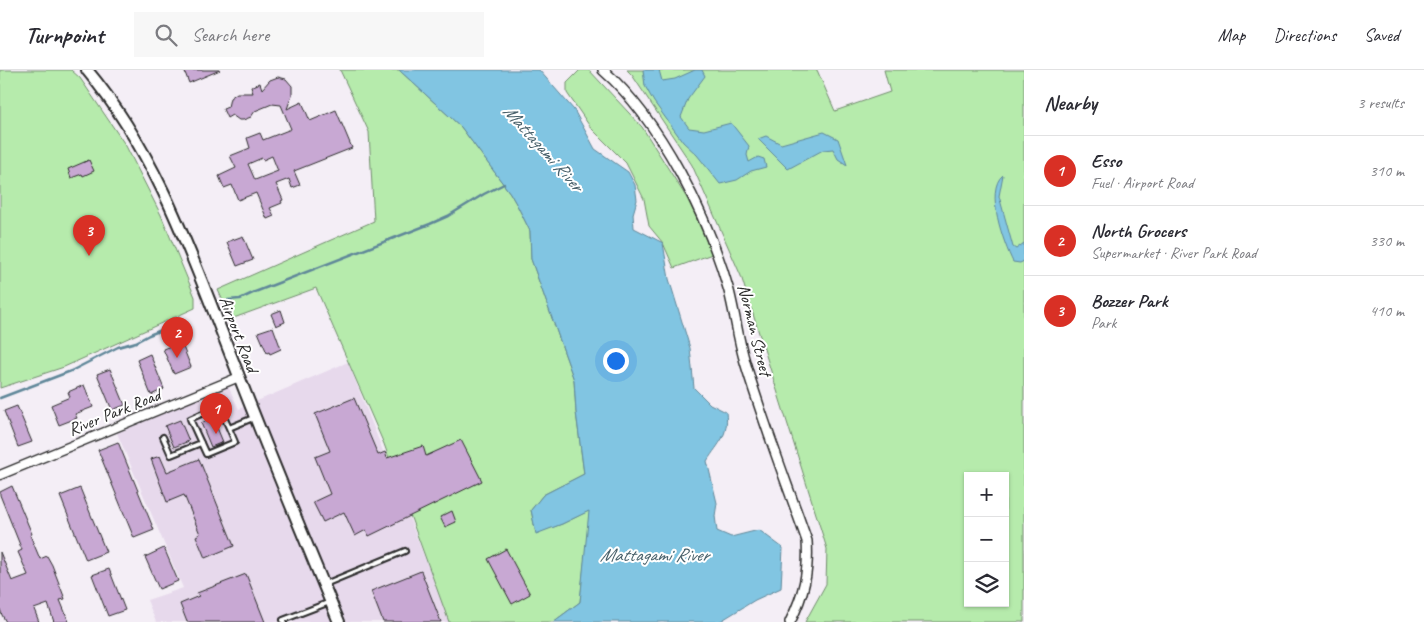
<!DOCTYPE html>
<html lang="en">
<head>
<meta charset="utf-8">
<style>
  :root { --surface:#fff; --page:#f7f7f7; --text:#2b2b33; --muted:#7c7c81; --line:#e1e1e2; --accent:#d93025 }
  body { margin:0; font-family:Caveat,sans-serif; background:var(--page); color:var(--text) }
  .controls { position:absolute; right:15px; bottom:15px; display:grid; overflow:hidden; border-radius:0px; box-shadow:0 1px 4px #0004 }
  .controls button { width:45px; height:45px; display:grid; place-items:center; padding:0; border:0; border-bottom:1px solid var(--line); background:var(--surface); color:var(--text); font:25px sans-serif }
  .you { position:absolute; left:615px; top:290px; width:18px; height:18px; margin:-12px; border:4px solid #fff; border-radius:50%; background:#1a73e8; box-shadow:0 0 0 8px #1a73e833 }
  .badge { display:grid; place-items:center; width:32px; height:32px; border-radius:50%; background:var(--accent); color:#fff; font-size:16px; font-weight:700 }
  .pin { position:absolute; translate:-50% -41px; filter:drop-shadow(0 1px 2px #0008) }
  .pin::after { content:''; position:absolute; top:26px; width:18px; height:15px; background:inherit; clip-path:polygon(0 0,100% 0,50% 100%) }
  .list { margin:0; padding:0; list-style:none }
  h2 { display:flex; justify-content:space-between; align-items:center; height:65px; margin:0; padding:0 20px; font-size:21px }
  h2 small { font-size:16px; font-weight:400; color:var(--muted) }
  .list li { display:grid; grid-template-columns:32px 1fr auto; gap:15px; align-items:center; box-sizing:border-box; height:70px; padding:0 20px; border-top:1px solid var(--line) }
  .list b { display:block; font-size:19px; white-space:nowrap }
  .list p { margin:0; font-size:16px; white-space:nowrap; color:var(--muted) }
  .list em { font-size:16px; font-style:normal; color:var(--muted) }
  .icon { flex:none; width:28px; height:28px; fill:none; stroke:currentColor; stroke-width:2; stroke-linecap:round; stroke-linejoin:round }
  .map { position:relative; flex:none; width:1024px; height:552px; overflow:hidden }
  header { display:flex; align-items:center; gap:30px; box-sizing:border-box; height:70px; padding:0 25px; background:var(--surface); border-bottom:1px solid var(--line) }
  header strong { font-size:24px }
  nav { display:flex; gap:28px; margin-inline-start:auto; font-size:18px }
  .search { width:350px; height:45px; background:var(--page); display:flex; align-items:center; gap:12px; box-sizing:border-box; padding:0 18px; border-radius:0px; color:var(--muted); font-size:19px }
  main { display:flex }
  aside { flex:1; background:var(--surface) }
  .map>svg:first-child { display:block }
  .built { fill:#e7d9ec }
  .green { fill:#b6ebac; stroke:#708b6c; fill-rule:evenodd }
  .water { fill:#81c5e2; stroke:#5f8799 }
  .lines { fill:none; stroke-linecap:round; stroke-linejoin:round }
  .stream { stroke:#5f8799; stroke-width:2.5 }
  .building { fill:#c8a8d3; stroke:#2b2b2b; fill-rule:evenodd }
  .service-casing { stroke:#2b2b2b; stroke-width:8 }
  .minor-casing { stroke:#2b2b2b; stroke-width:11 }
  .tertiary-casing { stroke:#2b2b2b; stroke-width:12 }
  .secondary-casing { stroke:#2b2b2b; stroke-width:14 }
  .service { stroke:#fff; stroke-width:4 }
  .minor { stroke:#fff; stroke-width:8 }
  .tertiary { stroke:#fff; stroke-width:9 }
  .secondary { stroke:#fff; stroke-width:10 }
  .labels { text-anchor:middle; dominant-baseline:central; stroke-width:4; stroke-linejoin:round; paint-order:stroke }
  .street-label { font-size:18px; fill:#2b2b2b; stroke:#fff }
  .water-label { font-size:19px; font-style:italic; fill:#49616b; stroke:#fff }
</style>
</head>
<body>
<header>
<strong>Turnpoint</strong>
<div class="search"><svg class="icon" aria-label="search" viewBox="0 0 24 24"><circle cx="10" cy="10" r="6"/><path d="M15 15l6 6"/></svg>Search here</div>
<nav><a>Map</a><a>Directions</a><a>Saved</a></nav>
</header>
<main>
<div class="map">
<svg width="1024" height="552" viewBox="0 0 1024 552">
  <rect width="100%" height="100%" fill="#f4eef6"/>
  <filter id="ink" filterUnits="userSpaceOnUse"><feTurbulence type="fractalNoise" baseFrequency=".02" numOctaves="2"/><feDisplacementMap in="SourceGraphic" scale="10" xChannelSelector="R" yChannelSelector="G"/><feConvolveMatrix kernelMatrix="1 2 1 2 8 2 1 2 1" color-interpolation-filters="sRGB"/></filter>
  <g filter="url(#ink)">
    <path class="built" d="M348,292L450,552H156L147,530L183,518L117,363L228,316L239,339Z"/>
    <g class="green">
      <path d="M0,0H71L80,8L126,76L161,145L195,227V238L64,297L0,318Z"/>
      <path d="M340,0H399L461,57L510,123L518,137L530,161L531,189L574,310L576,342L584,404L543,425L531,440L536,463L562,454L590,440L580,532L553,552H449L384,374L316,218L231,249L218,220L374,151L369,62Z"/>
      <path d="M580,0H589L642,57L690,133L712,184L674,198L663,173L649,156L644,129L626,93L591,58L567,23V13Z"/>
      <path d="M627,0H817L835,41L890,22L884,0H1024V552H805L826,514L827,479L741,206L692,95L632,5ZM968,406H1005V533H968Z"/>
    </g>
    <g class="water">
      <path d="M399,0H539L574,40L595,79L628,102L635,115L637,130L633,144L634,158L663,173L669,209L690,278L694,318L710,334L726,342C729,366 719,372 707,391L717,433L715,446L717,461L731,467L759,460L783,478L781,518L755,530L719,552H553L580,532L589,441L562,454L536,464L531,440L543,425L584,404L576,342L574,310L531,189L530,161L518,137L510,123L461,57Z"/>
      <path d="M643,0H659L662,11L675,9L695,0H702L705,6L688,29L681,47L689,58L704,60L731,53L749,76L747,85L749,92L758,87L764,89L766,97L751,101L737,110L720,114L697,85L683,72L654,32L645,16Z"/>
      <path d="M824,62L838,69L847,95L838,89L833,79L823,80L788,99L758,69L766,66L781,74Z"/>
      <path d="M1003,105L999,126L1013,177L1016,179L1024,173V191L1020,193L1013,192C1004,174 984,120 1003,105Z"/>
    </g>
    <g class="lines">
      <g class="stream">
        <path d="M228,230L240,229L255,222L430,154L448,146L484,124L504,114"/>
        <path d="M0,328L71,301L118,277L136,272L149,265L184,251"/>
      </g>
    </g>
    <g class="building">
      <path d="M184,0H220L189,13Z"/>
      <path d="M278,7L286,9L292,16V25L287,39L302,32L310,51L336,40L352,78L294,101L300,115L292,118L289,109L276,114L283,130L281,131L282,133L270,138L274,146L267,149L256,123L238,130L232,115L224,118L219,106L236,98L230,86L250,78L247,68L260,63L263,70L291,59L281,35L272,34L255,41L251,47L243,50H239L232,45L227,48L223,39L228,37L230,28L237,23H253L251,17L260,13L262,19L270,10ZM272,86L278,101L255,110L248,94L262,88L263,90Z"/>
      <path d="M89,90L94,101L83,106L82,104L71,108L68,99Z"/>
      <path d="M243,166L253,190L237,196L227,172Z"/>
      <path d="M281,240L285,252L276,256L271,244Z"/>
      <path d="M273,257L281,279L270,284L269,282L267,283L258,262Z"/>
      <path d="M181,272L191,297L174,304L163,279Z"/>
      <path d="M150,284L164,319L151,325L137,290Z"/>
      <path d="M110,299L125,335L112,340L97,304Z"/>
      <path d="M84,315L93,337L75,344L77,348L59,355L51,335L70,327L68,322Z"/>
      <path d="M354,328L378,385L385,382L387,388L423,376L426,386L461,370L482,411L369,466L366,460L355,466L344,442L323,452L313,432L330,424L315,387L330,381L315,344Z"/>
      <path d="M17,336L32,372L18,377L4,341Z"/>
      <path d="M213,348L223,372L211,377L201,353Z"/>
      <path d="M180,350L189,371L174,377L165,356Z"/>
      <path d="M118,372L154,460L134,468L98,380Z"/>
      <path d="M160,386L167,402L199,389L234,476L205,488L196,466L200,464L184,425L167,432L151,389Z"/>
      <path d="M12,416L32,464L30,465L40,489L47,486L52,495L65,529L60,530L69,552H54L48,534L34,539L39,552H6L2,545L0,539V482L12,511L28,505L18,482L22,480L0,425V422Z"/>
      <path d="M80,418L106,482L86,490L60,426Z"/>
      <path d="M452,441L456,452L445,457L440,447Z"/>
      <path d="M164,478L178,511L159,519L145,487Z"/>
      <path d="M506,479L530,524L512,534L488,489Z"/>
      <path d="M109,499L125,540L108,546L92,505Z"/>
      <path d="M421,501L441,552H383L371,521Z"/>
      <path d="M246,504L265,552H187L180,534L199,526L197,523Z"/>
    </g>
    <g class="lines">
      <g class="service-casing">
        <g id="service">
          <path d="M229,358L235,372L206,384L190,349L219,336L229,358L253,348"/>
          <path d="M163,367L171,385L201,373"/>
          <path d="M325,514L405,481"/>
          <path d="M284,552L283,550L330,532"/>
        </g>
      </g>
      <g class="minor-casing">
        <path id="minor" d="M0,405L239,307"/>
      </g>
      <g class="tertiary-casing">
        <path id="tertiary" d="M603,0C661,51 708,147 729,221C735,244 738,269 745,292C763,352 786,411 807,471C809,502 804,524 790,552"/>
      </g>
      <g class="secondary-casing">
        <path id="secondary" d="M87,0C159,86 194,193 235,296C268,382 304,467 339,552"/>
      </g>
      <use href="#service" class="service"/>
      <use href="#minor" class="minor"/>
      <use href="#tertiary" class="tertiary"/>
      <use href="#secondary" class="secondary"/>
    </g>
  </g>
  <g class="labels">
    <g class="street-label">
      <text transform="translate(755 260) rotate(76)">Norman Street</text>
      <text transform="translate(239 264) rotate(69)">Airport Road</text>
      <text transform="translate(114 342) rotate(-22)">River Park Road</text>
    </g>
    <g class="water-label">
      <text transform="translate(543 78) rotate(48)">Mattagami River</text>
      <text x="654" y="485">Mattagami River</text>
    </g>
  </g>
</svg>
<div class="controls">
<button>+</button>
<button>−</button>
<button><svg class="icon" aria-label="layers" viewBox="0 0 24 24"><path d="M12 4l9 5-9 5-9-5zM3 14l9 5 9-5"/></svg></button>
</div>
<div class="you"></div>
<div class="pin badge" style="left:216px;top:364px">1</div>
<div class="pin badge" style="left:177px;top:288px">2</div>
<div class="pin badge" style="left:89px;top:186px">3</div>
</div>
<aside>
<h2>Nearby<small>3 results</small></h2>
<ul class="list">
<li><span class="badge">1</span><div><b>Esso</b><p>Fuel · Airport Road</p></div><em>310 m</em></li>
<li><span class="badge">2</span><div><b>North Grocers</b><p>Supermarket · River Park Road</p></div><em>330 m</em></li>
<li><span class="badge">3</span><div><b>Bozzer Park</b><p>Park</p></div><em>410 m</em></li>
</ul>
</aside>
</main>
</body>
</html>
